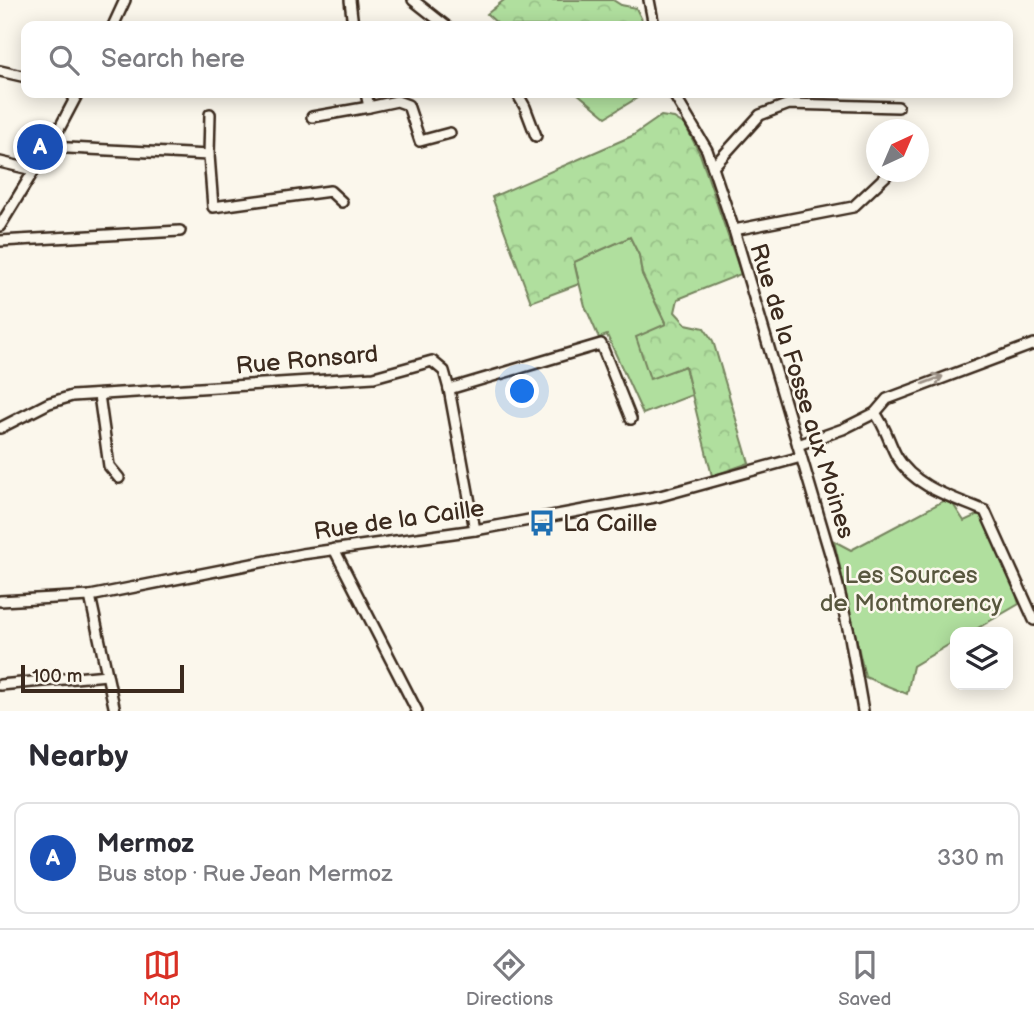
<!DOCTYPE html>
<html lang="en">
<head>
<meta charset="utf-8">
<style>
  :root { --surface:#fff; --page:#f7f7f7; --text:#2b2b33; --muted:#7c7c81; --line:#e1e1e2; --accent:#d93025 }
  body { margin:0; font-family:"Balsamiq Sans",sans-serif; background:var(--page); color:var(--text) }
  .controls { position:absolute; right:21px; bottom:21px; display:grid; overflow:hidden; border-radius:14px; box-shadow:0 4px 18px #0003 }
  .controls button { width:63px; height:63px; display:grid; place-items:center; padding:0; border:0; border-bottom:2px solid var(--line); background:var(--surface); color:var(--text); font:35px sans-serif }
  .compass { position:absolute; left:866px; top:119px; width:63px; height:63px; border-radius:50%; background:var(--surface); box-shadow:0 4px 18px #0003; rotate:44deg }
  .scale { position:absolute; left:21px; bottom:18px; width:163px; box-sizing:border-box; padding-left:7px; border:4px solid #3b2a1e; border-top:0; font-size:19px; line-height:24px; white-space:nowrap; color:#3b2a1e; -webkit-text-stroke:5px #fbf7ec; paint-order:stroke }
  .you { position:absolute; left:523px; top:392px; width:24px; height:24px; margin:-18px; border:5px solid #fff; border-radius:50%; background:#1a73e8; box-shadow:0 0 0 10px #1a73e833 }
  .badge { display:grid; place-items:center; width:46px; height:46px; border-radius:50%; background:var(--accent); color:#fff; font-size:23px; font-weight:700 }
  .pin { position:absolute; translate:-50% -50%; border:4px solid #fff; box-shadow:0 2px 7px #0006 }
  .list { margin:0; padding:0; list-style:none }
  h2 { display:flex; justify-content:space-between; align-items:center; height:91px; margin:0; padding:0 28px; font-size:30px }
  h2 small { font-size:23px; font-weight:400; color:var(--muted) }
  .list li { display:grid; grid-template-columns:46px 1fr auto; gap:21px; align-items:center; box-sizing:border-box; height:112px; margin:0 14px 14px; padding:0 14px; border:2px solid var(--line); border-radius:14px }
  .list b { display:block; font-size:26px; white-space:nowrap }
  .list p { margin:0; font-size:23px; white-space:nowrap; color:var(--muted) }
  .list em { font-size:23px; font-style:normal; color:var(--muted) }
  .icon { flex:none; width:38px; height:38px; fill:none; stroke:currentColor; stroke-width:2; stroke-linecap:round; stroke-linejoin:round }
  .map { position:relative; flex:none; width:1034px; height:711px; overflow:hidden }
  .search { position:absolute; background:var(--surface); box-shadow:0 4px 18px #0003; left:21px; right:21px; top:21px; height:77px; display:flex; align-items:center; gap:18px; box-sizing:border-box; padding:0 24px; border-radius:14px; color:var(--muted); font-size:26px }
  .sheet { height:217px; background:var(--surface) }
  nav { display:flex; justify-content:space-around; align-items:center; box-sizing:border-box; height:98px; border-top:2px solid var(--line); background:var(--surface); font-size:19px; color:var(--muted) }
  nav a { display:grid; justify-items:center; gap:4px }
  nav .on { color:var(--accent) }
  .map>svg:first-child { display:block }
  .green { fill:#b0df9e; stroke:#76845e; stroke-width:2 }
  .forest { fill:url(#forest-crowns); stroke:#76845e; stroke-width:2 }
  .lines { fill:none; stroke-linecap:round; stroke-linejoin:round }
  .minor-casing { stroke:#3b2a1e; stroke-width:14 }
  .minor { stroke:#fbf7ec; stroke-width:9 }
  .oneway { stroke:#9b9085 }
  .labels { text-anchor:middle; dominant-baseline:central; stroke-width:5; stroke-linejoin:round; paint-order:stroke }
  .street-label { font-size:24px; fill:#3b2a1e; stroke:#fbf7ec }
  .poi-label { font-size:24px; fill:#3b2a1e; stroke:#fbf7ec; text-anchor:start }
  .park-label { font-size:24px; fill:#58573e; stroke:#fbf7ec }
</style>
</head>
<body>
<div class="map">
<svg width="1034" height="711" viewBox="0 0 1034 711">
  <defs>
    <pattern id="forest-crowns" width="20" height="18" patternUnits="userSpaceOnUse" patternTransform="scale(1.75)"><rect width="20" height="18" fill="#b0df9e"/><path d="M2 6a3 3 0 1 1 6 0M12 15a3 3 0 1 1 6 0" fill="none" stroke="#98c088"/></pattern>
  </defs>
  <rect width="100%" height="100%" fill="#fbf7ec"/>
  <filter id="ink" filterUnits="userSpaceOnUse"><feTurbulence type="fractalNoise" baseFrequency=".0143" numOctaves="2"/><feDisplacementMap in="SourceGraphic" scale="14" xChannelSelector="R" yChannelSelector="G"/><feConvolveMatrix kernelMatrix="1 2 1 2 8 2 1 2 1" color-interpolation-filters="sRGB"/></filter>
  <g filter="url(#ink)">
    <g class="green">
      <path d="M577,93H645L606,117Z"/>
      <path d="M630,237L639,255L642,274L666,325L650,378L685,366L692,395L643,414L607,335L599,338L585,306L574,262Z"/>
      <path d="M949,498L964,521L981,513L1012,580L1019,604L971,632H955V641L913,666L907,694L865,677L834,541L851,550Z"/>
    </g>
    <g class="forest">
      <path d="M504,0H613L621,5L636,8L645,26H500L487,14Z"/>
      <path d="M661,116L674,118L685,125L700,154L741,274L678,299L675,312L686,324L704,328L713,341L749,463L712,476L685,366L650,379L636,337L666,324L642,274L639,255L630,237L574,262L579,284L531,302L492,197L632,136Z"/>
    </g>
    <g class="lines">
      <g class="minor-casing">
        <g id="minor">
          <path d="M350,0L353,26"/>
          <path d="M413,0L446,26"/>
          <path d="M649,0L654,26"/>
          <path d="M113,26L125,0"/>
          <path d="M0,71L26,77"/>
          <path d="M366,93L369,107L397,101L408,105L420,141L450,133"/>
          <path d="M517,93L525,107L536,136"/>
          <path d="M673,93L707,150L734,230L831,557L850,637L863,711"/>
          <path d="M312,117L369,107"/>
          <path d="M48,147L209,155L210,114"/>
          <path d="M209,155L213,207L330,191L342,202"/>
          <path d="M0,162L34,170"/>
          <path d="M713,167L760,115L789,104L898,107"/>
          <path d="M0,226L58,131L78,93"/>
          <path d="M734,230L853,207L890,172"/>
          <path d="M0,241L180,231"/>
          <path d="M449,389L601,344L631,419"/>
          <path d="M99,395L109,466L119,478"/>
          <path d="M875,413C886,427 889,443 897,457C915,488 955,498 985,511L1034,620"/>
          <path d="M0,428L49,403L72,396L374,377L432,361L444,371L449,389L475,530"/>
          <path d="M798,445L843,429L875,413L887,399L1034,344"/>
          <path d="M334,549L417,711"/>
          <path d="M90,596L115,711"/>
          <path d="M0,601L90,596L302,554L475,530L660,496L801,457"/>
          <path d="M0,685L107,675"/>
        </g>
      </g>
      <use href="#minor" class="minor"/>
    </g>
    <defs><path id="oneway-shaft" d="M-6 0H5M1.5-3L5.5 0L1.5 3" fill="none" stroke-width="1.6" stroke-linecap="round" stroke-linejoin="round" transform="scale(1.75)"/></defs>
    <use class="oneway" href="#oneway-shaft" transform="translate(933 380) rotate(-20)"/>
  </g>
  <defs>
    <g id="bus-bare" transform="scale(2.1)"><path d="M-5-6H5V4H4V6H2V4H-2V6H-4V4H-5ZM-3.5-4V0h7V-4ZM-3.5 1.2v1.5H-2V1.2ZM2 1.2v1.5H3.5V1.2Z" fill="#1f6fb2" stroke="#fbf7ec" stroke-width="2.5" paint-order="stroke"/></g>
  </defs>
  <g fill-rule="evenodd">
    <use href="#bus-bare" x="542" y="523"/>
  </g>
  <g class="labels">
    <g class="street-label">
      <text transform="translate(307 360) rotate(-5)">Rue Ronsard</text>
      <text transform="translate(802 391) rotate(73)">Rue de la Fosse aux Moines</text>
      <text transform="translate(399 520) rotate(-8)">Rue de la Caille</text>
    </g>
    <g class="poi-label">
      <text x="563" y="523">La Caille</text>
    </g>
    <g class="park-label">
      <text x="911" y="575">Les Sources<tspan x="911" dy="28">de Montmorency</tspan></text>
    </g>
  </g>
</svg>
<div class="controls">
<button><svg class="icon" aria-label="layers" viewBox="0 0 24 24"><path d="M12 4l9 5-9 5-9-5zM3 14l9 5 9-5"/></svg></button>
</div>
<svg class="compass" viewBox="-18 -18 36 36"><path d="M0-13l5 13h-10z" fill="#e53935"/><path d="M0 13l5-13h-10z" fill="#7c7c81"/></svg>
<div class="scale">100 m</div>
<div class="you"></div>
<div class="pin badge" style="left:40px;top:147px;background:#1a4fb4">A</div>
<div class="search"><svg class="icon" aria-label="search" viewBox="0 0 24 24"><circle cx="10" cy="10" r="6"/><path d="M15 15l6 6"/></svg>Search here</div>
</div>
<section class="sheet">
<h2>Nearby<small></small></h2>
<ul class="list">
<li><span class="badge" style="background:#1a4fb4">A</span><div><b>Mermoz</b><p>Bus stop · Rue Jean Mermoz</p></div><em>330 m</em></li>
</ul>
</section>
<nav>
<a class="on"><svg class="icon" aria-label="map" viewBox="0 0 24 24"><path d="M3 6l6-2 6 2 6-2v14l-6 2-6-2-6 2zM9 4v14M15 6v14"/></svg>Map</a>
<a><svg class="icon" aria-label="directions" viewBox="0 0 24 24"><path d="M12 3l9 9-9 9-9-9zM9 14v-3h6M13 9l2 2-2 2"/></svg>Directions</a>
<a><svg class="icon" aria-label="saved" viewBox="0 0 24 24"><path d="M7 4h10v16l-5-4-5 4z"/></svg>Saved</a>
</nav>
</body>
</html>
